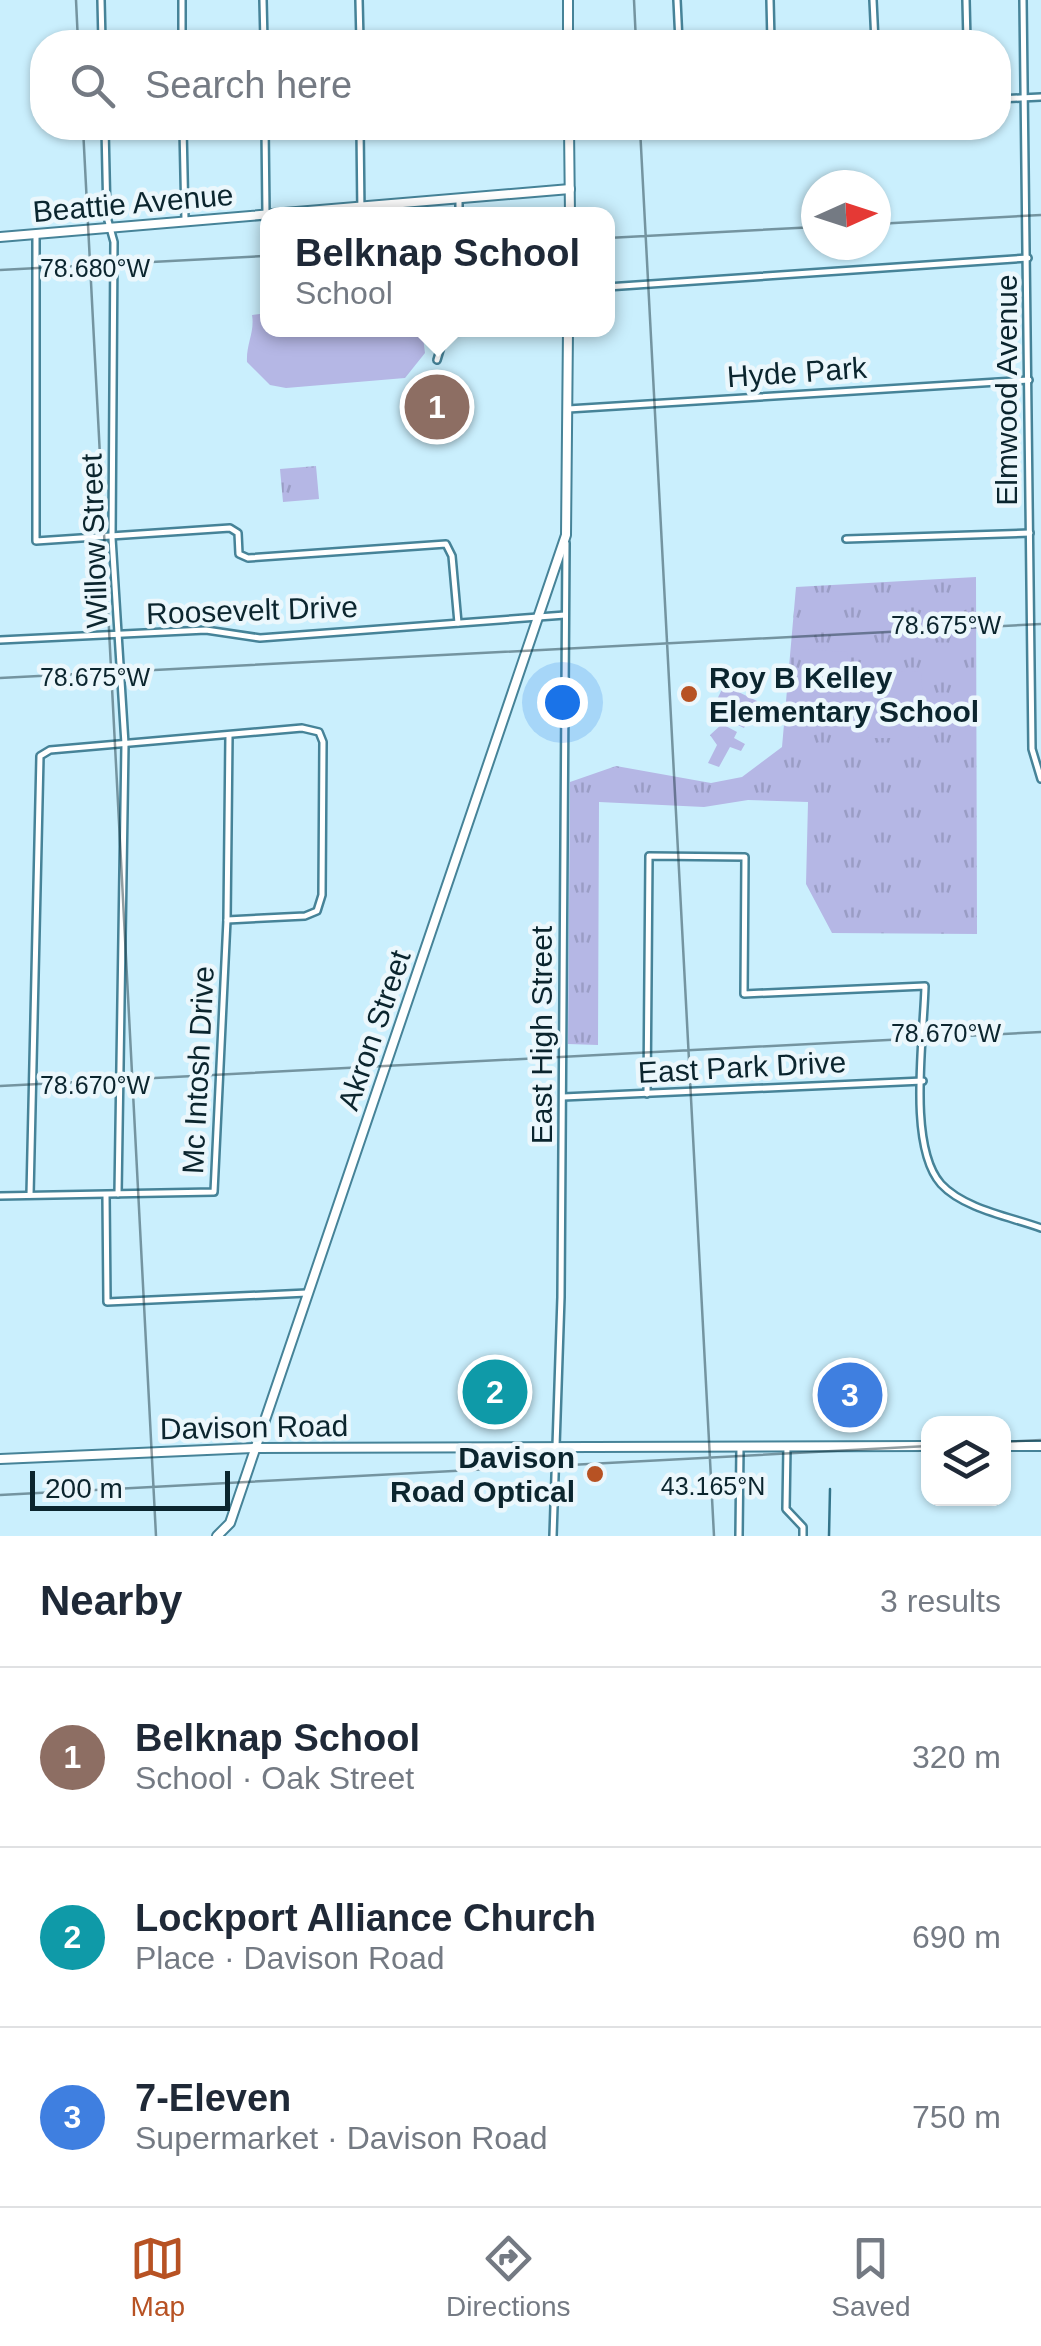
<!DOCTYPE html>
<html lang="en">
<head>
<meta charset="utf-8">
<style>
  :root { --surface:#fff; --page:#f6f6f7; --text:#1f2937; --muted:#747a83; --line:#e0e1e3; --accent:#b75223 }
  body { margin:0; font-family:Helvetica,sans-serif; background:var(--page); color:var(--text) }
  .controls { position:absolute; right:30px; bottom:30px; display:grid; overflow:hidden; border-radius:20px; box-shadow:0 2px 8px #0004 }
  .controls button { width:90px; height:90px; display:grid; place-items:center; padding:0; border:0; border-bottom:2px solid var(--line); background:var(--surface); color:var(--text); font:50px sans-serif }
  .compass { position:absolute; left:801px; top:170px; width:90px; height:90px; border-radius:50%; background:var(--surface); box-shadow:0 2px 8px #0004; rotate:87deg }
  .scale { position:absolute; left:30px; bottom:25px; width:200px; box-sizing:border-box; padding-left:10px; border:5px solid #0b252e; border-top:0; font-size:28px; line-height:35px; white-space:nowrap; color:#0b252e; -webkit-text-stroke:8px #ebf7fc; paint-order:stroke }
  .you { position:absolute; left:562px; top:702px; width:35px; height:35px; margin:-25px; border:8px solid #fff; border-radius:50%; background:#1a73e8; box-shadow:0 0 0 15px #1a73e833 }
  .badge { display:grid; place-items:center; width:65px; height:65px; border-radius:50%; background:var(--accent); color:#fff; font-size:32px; font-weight:700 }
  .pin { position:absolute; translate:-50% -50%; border:5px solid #fff; box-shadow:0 2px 10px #0006 }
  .popup { position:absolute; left:260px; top:207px; width:355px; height:130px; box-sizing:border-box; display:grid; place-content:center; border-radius:20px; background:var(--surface); filter:drop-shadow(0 2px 8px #0005); font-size:32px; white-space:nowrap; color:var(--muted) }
  .popup b { font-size:38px; color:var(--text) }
  .popup::after { content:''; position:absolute; left:50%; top:100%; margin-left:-20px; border:20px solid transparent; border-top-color:var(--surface) }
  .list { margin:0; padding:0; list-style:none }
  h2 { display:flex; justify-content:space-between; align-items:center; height:130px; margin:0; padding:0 40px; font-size:42px }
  h2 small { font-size:32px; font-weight:400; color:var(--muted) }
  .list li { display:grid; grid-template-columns:65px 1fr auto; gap:30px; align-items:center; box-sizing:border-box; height:180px; padding:0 40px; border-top:2px solid var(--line) }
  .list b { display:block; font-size:38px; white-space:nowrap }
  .list p { margin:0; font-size:32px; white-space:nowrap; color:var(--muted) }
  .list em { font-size:32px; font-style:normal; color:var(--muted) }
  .icon { flex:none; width:55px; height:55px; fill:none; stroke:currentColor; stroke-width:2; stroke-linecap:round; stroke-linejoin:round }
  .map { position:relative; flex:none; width:1041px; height:1536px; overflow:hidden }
  .search { position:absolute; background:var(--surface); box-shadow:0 2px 8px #0004; left:30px; right:30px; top:30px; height:110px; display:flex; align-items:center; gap:25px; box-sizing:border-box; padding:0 35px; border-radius:40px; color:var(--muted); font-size:38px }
  .sheet { height:670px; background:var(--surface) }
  nav { display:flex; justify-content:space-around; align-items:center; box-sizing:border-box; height:140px; border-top:2px solid var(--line); background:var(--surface); font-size:28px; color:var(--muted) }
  nav a { display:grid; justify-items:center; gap:5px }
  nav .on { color:var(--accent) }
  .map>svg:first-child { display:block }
  .grass { fill:url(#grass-tufts) }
  .garden { fill:#b5b7e5 }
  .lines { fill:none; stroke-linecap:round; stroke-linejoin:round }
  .stream { stroke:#33748a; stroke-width:2.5 }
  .street-casing { stroke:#468398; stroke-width:10 }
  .secondary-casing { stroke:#468398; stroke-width:12 }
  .street { stroke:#fff; stroke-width:5 }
  .secondary { stroke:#fff; stroke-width:8 }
  .ticks { fill:none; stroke:#0b252e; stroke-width:2.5; stroke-opacity:0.45 }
  .poi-dot { fill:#b75223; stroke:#ebf7fc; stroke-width:4 }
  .labels { text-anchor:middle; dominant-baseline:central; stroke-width:9; stroke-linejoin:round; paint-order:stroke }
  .street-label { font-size:30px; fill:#0b252e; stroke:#ebf7fc }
  .poi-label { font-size:30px; font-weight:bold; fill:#0b252e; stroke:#ebf7fc; text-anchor:start }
  .ticks-label { font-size:25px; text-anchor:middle; fill:#0b252e; stroke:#ebf7fc; stroke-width:9; stroke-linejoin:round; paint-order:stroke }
</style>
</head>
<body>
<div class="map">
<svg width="1041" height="1536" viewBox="0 0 1041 1536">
  <defs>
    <pattern id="grass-tufts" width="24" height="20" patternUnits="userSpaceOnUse" patternTransform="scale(2.5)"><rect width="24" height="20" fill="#b5b7e5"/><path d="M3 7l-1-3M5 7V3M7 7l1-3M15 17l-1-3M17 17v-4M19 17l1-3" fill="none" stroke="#9a9dc5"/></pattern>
  </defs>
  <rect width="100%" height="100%" fill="#caeffd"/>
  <g class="grass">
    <path d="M316,466L319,499L283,502L280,469Z"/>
    <path d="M976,577L977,934L832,933L806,884L808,802L748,800L704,807L599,802L598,1045L568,1044L570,782L616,766L711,783L742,777L782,747L796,587Z"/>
    <path d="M722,724L737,732L734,738L745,744L741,751L730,747L719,767L708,763L717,745L710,735Z"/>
  </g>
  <g class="garden">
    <path d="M267,313V330H422L425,353L405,378L286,388L270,385L247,362C246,344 255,332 252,315Z"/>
    <path d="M801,649L848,652L846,721L800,719Z"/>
    <path d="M896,671L921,672L925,730L918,738H868L865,703L872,682Z"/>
    <path d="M724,685L757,701L744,728L711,712Z"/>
  </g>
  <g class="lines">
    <path class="stream" d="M829,1536L830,1489"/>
    <g class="street-casing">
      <g id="street">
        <path d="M101,0L102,42"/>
        <path d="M182,0V42"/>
        <path d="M263,0L264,42"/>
        <path d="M359,0L360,42"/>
        <path d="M677,0L679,42"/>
        <path d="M770,0L771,42"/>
        <path d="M873,0L875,42"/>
        <path d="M966,0L967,42"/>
        <path d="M1023,0L1032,749L1041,779"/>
        <path d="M998,99L1041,97"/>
        <path d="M105,128L107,217L114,242L112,538L125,744L118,1194"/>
        <path d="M183,128L185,220"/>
        <path d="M265,128L266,213"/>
        <path d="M360,128L361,215"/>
        <path d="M459,199V215"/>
        <path d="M36,234V541L230,528L238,533L239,554L248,558L446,544L452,556L458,623"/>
        <path d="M607,287L1028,258"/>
        <path d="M437,360L446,330"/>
        <path d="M568,409L1029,380"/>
        <path d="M846,539L1030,533"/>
        <path d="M0,640L206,630L260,638L565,615"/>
        <path d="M647,1094L649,856L745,857L744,994L925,986C924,1036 907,1146 941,1184C964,1209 1011,1217 1041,1228"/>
        <path d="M563,1097L923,1081"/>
        <path d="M30,1195L40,756L50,750L302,728L319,732L323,742L322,895L317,911L305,916L227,920"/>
        <path d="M106,1195L107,1302L307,1293"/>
        <path d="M0,1196L214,1192L227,920L229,735"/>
        <path d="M787,1446L786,1509L803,1527V1536"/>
        <path d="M553,1536L561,1297L566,543"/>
        <path d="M739,1536L740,1447"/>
      </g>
    </g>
    <g class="secondary-casing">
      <g id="secondary">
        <path d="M568,0V42"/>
        <path d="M569,128L570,215"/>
        <path d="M0,237L570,189"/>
        <path d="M1004,1446H1041"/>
        <path d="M0,1459L253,1448L928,1446"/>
        <path d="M217,1536L230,1523L566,535L568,330"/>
      </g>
    </g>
    <use href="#street" class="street"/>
    <use href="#secondary" class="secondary"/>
  </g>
  <path class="ticks" d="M76,0L78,42M634,0L636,42M83,128L156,1536M640,128L714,1536M876,224L1041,215M0,270L816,227M0,678L1041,624M0,1086L1041,1032M1004,1442L1041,1440M0,1495L928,1446"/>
  <g class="poi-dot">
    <circle cx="689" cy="694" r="10"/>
    <circle cx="595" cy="1474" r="10"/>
  </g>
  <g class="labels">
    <g class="street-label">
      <text transform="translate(133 203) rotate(-5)">Beattie Avenue</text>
      <text transform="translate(797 372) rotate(-4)">Hyde Park</text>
      <text transform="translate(1006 390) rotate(-90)">Elmwood Avenue</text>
      <text transform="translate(94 541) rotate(-92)">Willow Street</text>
      <text transform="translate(252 610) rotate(-2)">Roosevelt Drive</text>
      <text transform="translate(374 1030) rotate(-71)">Akron Street</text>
      <text transform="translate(541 1035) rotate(-90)">East High Street</text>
      <text transform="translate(742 1067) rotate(-3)">East Park Drive</text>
      <text transform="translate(198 1070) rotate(-87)">Mc Intosh Drive</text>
      <text transform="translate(254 1427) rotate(-1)">Davison Road</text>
    </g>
    <g class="poi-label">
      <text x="709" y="677">Roy B Kelley<tspan x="709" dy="34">Elementary School</tspan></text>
      <text x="575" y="1457" text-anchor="end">Davison<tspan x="575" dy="34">Road Optical</tspan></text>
    </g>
  </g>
  <g class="ticks-label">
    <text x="95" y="277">78.680°W</text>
    <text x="946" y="634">78.675°W</text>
    <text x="95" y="686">78.675°W</text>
    <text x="946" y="1042">78.670°W</text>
    <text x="95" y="1094">78.670°W</text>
    <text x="713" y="1495">43.165°N</text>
  </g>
</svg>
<div class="controls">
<button><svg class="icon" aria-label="layers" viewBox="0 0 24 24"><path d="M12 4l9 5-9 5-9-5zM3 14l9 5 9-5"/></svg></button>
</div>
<svg class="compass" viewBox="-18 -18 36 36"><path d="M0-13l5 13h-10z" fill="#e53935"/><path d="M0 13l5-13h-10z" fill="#747a83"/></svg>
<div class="scale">200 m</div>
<div class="you"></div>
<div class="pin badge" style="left:437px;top:407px;background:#8d6e63">1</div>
<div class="popup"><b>Belknap School</b>School</div>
<div class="pin badge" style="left:495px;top:1392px;background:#0f9aa8">2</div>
<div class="pin badge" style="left:850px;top:1395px;background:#3f7fe0">3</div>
<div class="search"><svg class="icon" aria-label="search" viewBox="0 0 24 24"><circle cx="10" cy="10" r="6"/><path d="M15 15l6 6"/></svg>Search here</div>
</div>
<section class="sheet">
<h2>Nearby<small>3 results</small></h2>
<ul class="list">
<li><span class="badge" style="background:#8d6e63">1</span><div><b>Belknap School</b><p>School · Oak Street</p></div><em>320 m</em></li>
<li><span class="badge" style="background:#0f9aa8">2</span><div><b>Lockport Alliance Church</b><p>Place · Davison Road</p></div><em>690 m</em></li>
<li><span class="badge" style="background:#3f7fe0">3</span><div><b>7-Eleven</b><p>Supermarket · Davison Road</p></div><em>750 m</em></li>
</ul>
</section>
<nav>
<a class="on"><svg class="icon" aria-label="map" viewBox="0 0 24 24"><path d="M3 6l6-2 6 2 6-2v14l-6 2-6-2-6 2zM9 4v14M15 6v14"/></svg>Map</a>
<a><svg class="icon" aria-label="directions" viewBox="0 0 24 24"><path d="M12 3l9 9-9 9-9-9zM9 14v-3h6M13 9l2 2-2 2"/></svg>Directions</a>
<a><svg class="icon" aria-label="saved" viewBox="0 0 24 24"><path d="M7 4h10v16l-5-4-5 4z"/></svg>Saved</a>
</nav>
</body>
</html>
